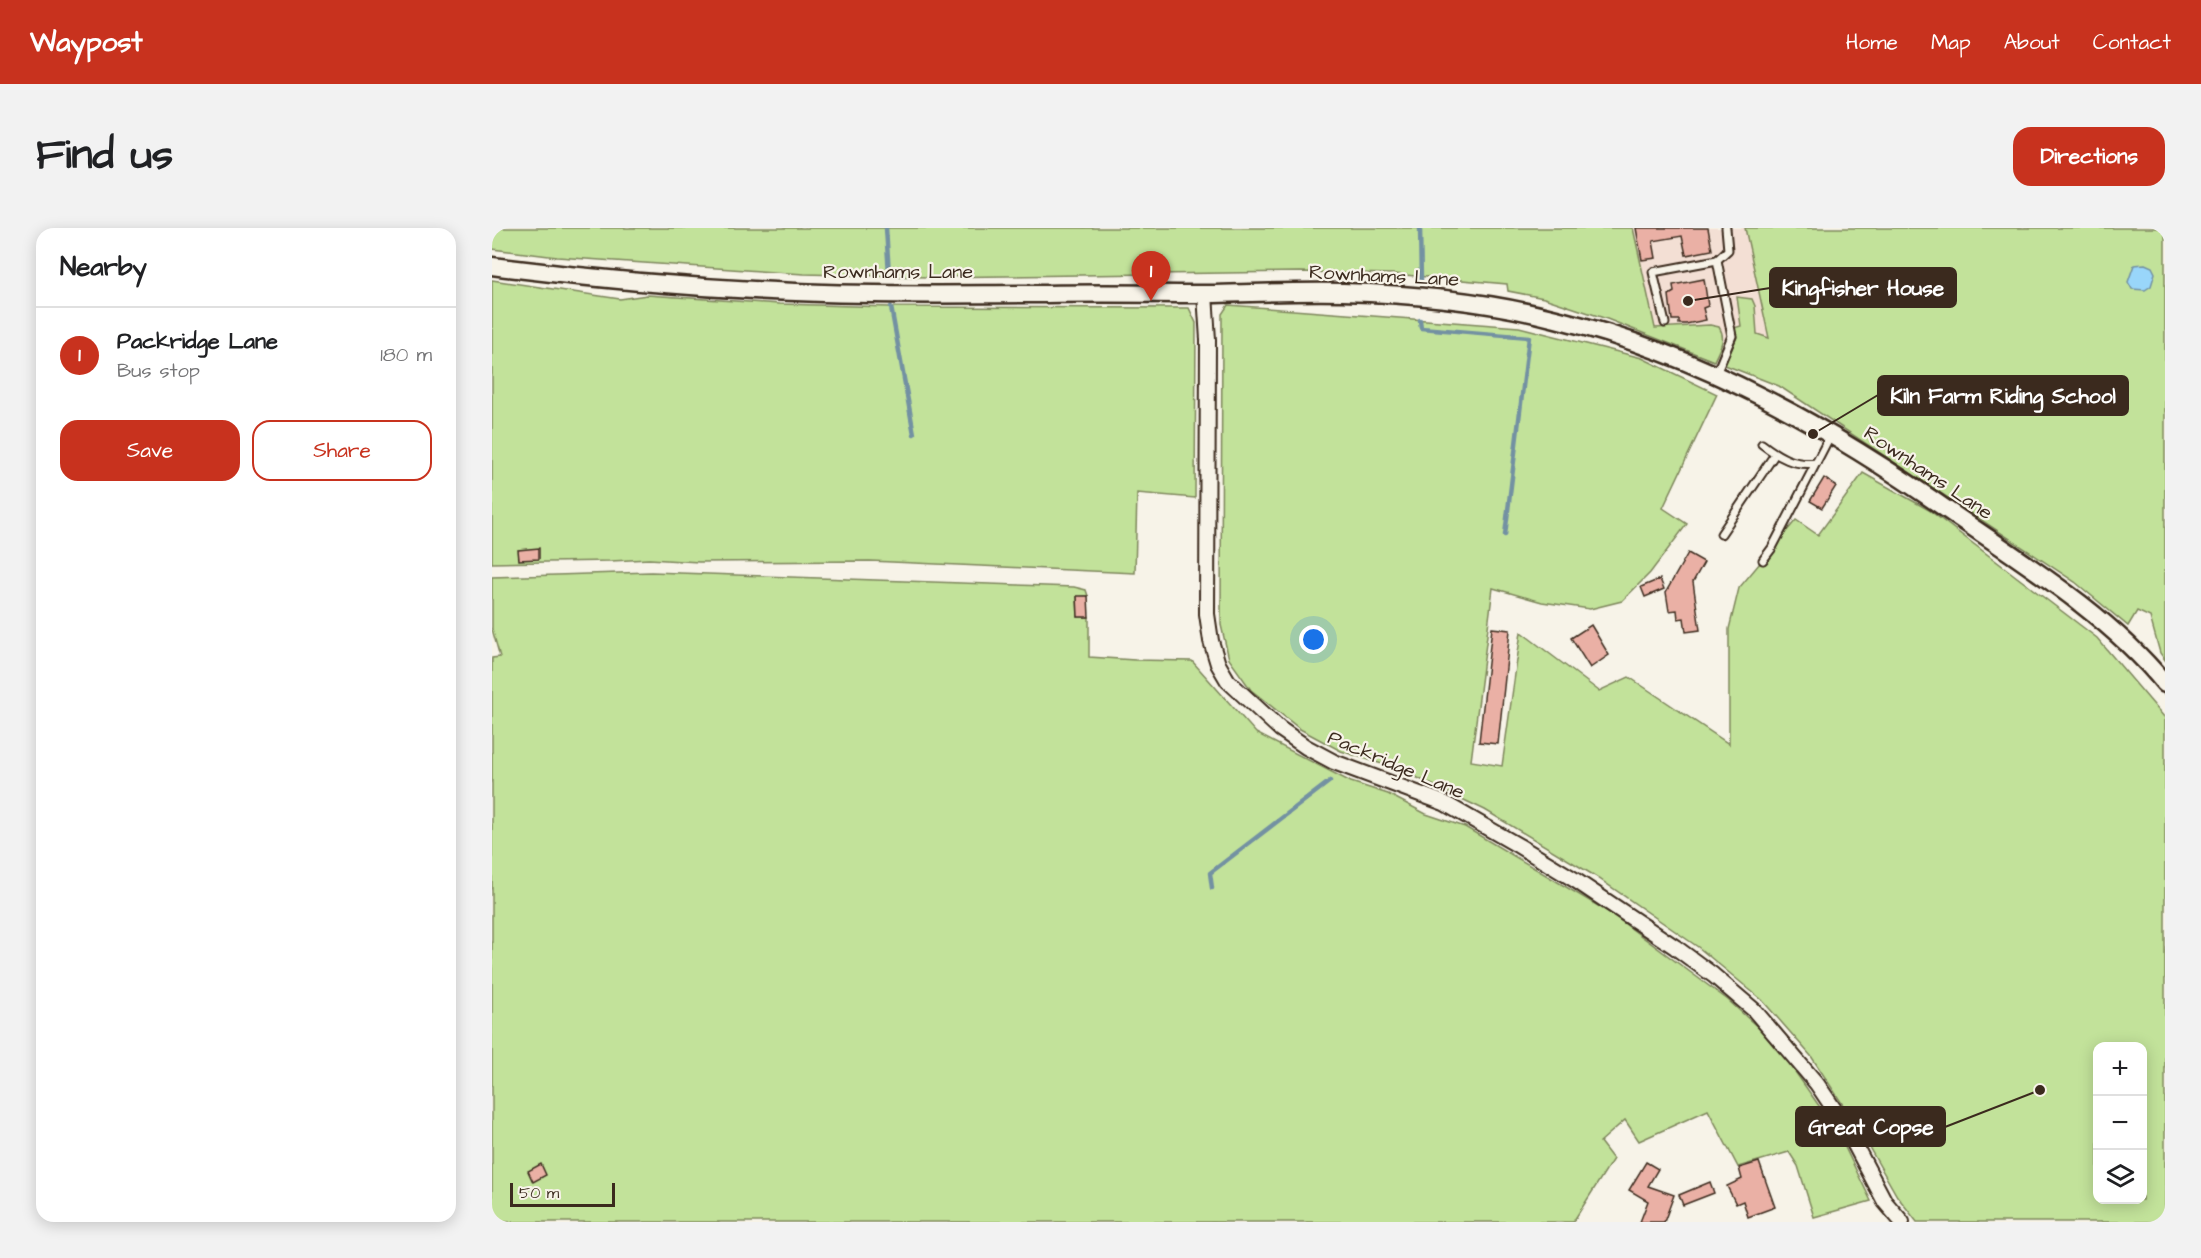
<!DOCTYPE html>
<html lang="en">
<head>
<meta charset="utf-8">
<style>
  :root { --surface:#fff; --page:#f2f2f2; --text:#202124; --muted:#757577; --line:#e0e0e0; --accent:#c8321e }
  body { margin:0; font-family:"Architects Daughter",sans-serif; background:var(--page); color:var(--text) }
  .controls { position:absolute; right:18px; bottom:18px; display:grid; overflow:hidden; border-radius:12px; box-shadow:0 3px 15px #0003 }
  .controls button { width:54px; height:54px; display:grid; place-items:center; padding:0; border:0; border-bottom:2px solid var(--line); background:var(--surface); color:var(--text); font:30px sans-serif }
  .scale { position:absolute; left:18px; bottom:15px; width:105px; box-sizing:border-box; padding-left:6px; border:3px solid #3b2a1e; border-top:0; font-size:16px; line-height:21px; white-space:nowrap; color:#3b2a1e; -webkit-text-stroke:4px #f7f3e8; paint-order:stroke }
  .you { position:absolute; left:822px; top:412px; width:21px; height:21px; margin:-15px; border:4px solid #fff; border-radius:50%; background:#1a73e8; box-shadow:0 0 0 9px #1a73e833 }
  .badge { display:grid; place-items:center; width:39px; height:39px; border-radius:50%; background:var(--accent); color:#fff; font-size:20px; font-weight:700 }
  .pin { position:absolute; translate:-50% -50px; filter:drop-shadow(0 2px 3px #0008) }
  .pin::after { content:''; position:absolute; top:32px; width:21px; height:18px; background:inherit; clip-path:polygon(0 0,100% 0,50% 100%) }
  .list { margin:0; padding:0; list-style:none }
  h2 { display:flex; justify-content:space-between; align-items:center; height:78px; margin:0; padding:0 24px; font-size:26px }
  h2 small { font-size:20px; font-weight:400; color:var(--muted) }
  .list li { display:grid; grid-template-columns:39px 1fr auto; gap:18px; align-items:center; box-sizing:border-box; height:96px; padding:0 24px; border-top:2px solid var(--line) }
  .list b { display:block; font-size:22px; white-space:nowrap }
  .list p { margin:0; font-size:20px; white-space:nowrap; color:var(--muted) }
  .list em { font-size:20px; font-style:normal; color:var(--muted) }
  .actions { display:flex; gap:12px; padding:18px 24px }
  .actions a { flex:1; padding:14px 0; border:2px solid var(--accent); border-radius:18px; text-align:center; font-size:21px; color:var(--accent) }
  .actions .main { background:var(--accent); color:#fff }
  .icon { flex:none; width:33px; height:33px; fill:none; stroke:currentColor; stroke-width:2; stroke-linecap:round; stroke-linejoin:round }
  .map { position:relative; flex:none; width:1673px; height:994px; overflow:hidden; border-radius:18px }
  header { display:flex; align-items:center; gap:36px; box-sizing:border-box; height:84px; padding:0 30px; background:var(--accent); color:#fff }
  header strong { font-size:28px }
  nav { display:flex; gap:33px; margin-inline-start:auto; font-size:21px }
  .intro { display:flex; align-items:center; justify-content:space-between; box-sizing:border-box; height:144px; padding:0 36px }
  h1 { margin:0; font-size:42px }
  .button { padding:15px 27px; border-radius:18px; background:var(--accent); color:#fff; font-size:21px; font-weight:700 }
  main { display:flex; gap:36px; padding:0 36px }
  aside { flex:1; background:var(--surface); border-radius:18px; box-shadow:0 3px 15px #0003 }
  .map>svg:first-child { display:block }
  .built { fill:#f3dfd4 }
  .green { fill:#c2e29a; stroke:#7e865c; stroke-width:1.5; fill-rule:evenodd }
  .water { fill:#99d6fa; stroke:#7391a2; stroke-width:1.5 }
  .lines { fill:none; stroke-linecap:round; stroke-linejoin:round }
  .stream { stroke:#7391a2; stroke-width:4.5 }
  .building { fill:#eab0a5; stroke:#3b2a1e; stroke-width:1.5 }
  .service-casing { stroke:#3b2a1e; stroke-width:11 }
  .minor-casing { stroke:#3b2a1e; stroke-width:18 }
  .tertiary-casing { stroke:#3b2a1e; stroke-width:21 }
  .service { stroke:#f7f3e8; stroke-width:7 }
  .minor { stroke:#f7f3e8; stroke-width:14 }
  .tertiary { stroke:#f7f3e8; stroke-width:16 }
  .labels { text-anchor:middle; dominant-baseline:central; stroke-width:4.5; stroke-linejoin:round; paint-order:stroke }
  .street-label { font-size:20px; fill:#3b2a1e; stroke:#f7f3e8 }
  .leader { fill:none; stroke:#3b2a1e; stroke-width:2 }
  .callout-dot { fill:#3b2a1e; stroke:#f7f3e8; stroke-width:2 }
  .callout { fill:#3b2a1e; stroke:#3b2a1e; stroke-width:2 }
  .callout-label { font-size:21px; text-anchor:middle; font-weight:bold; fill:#fff }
</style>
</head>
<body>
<header>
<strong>Waypost</strong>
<nav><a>Home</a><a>Map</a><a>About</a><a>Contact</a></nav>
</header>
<div class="intro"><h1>Find us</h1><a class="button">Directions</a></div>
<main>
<aside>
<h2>Nearby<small></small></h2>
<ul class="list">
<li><span class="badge">1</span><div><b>Packridge Lane</b><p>Bus stop</p></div><em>180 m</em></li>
</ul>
<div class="actions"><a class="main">Save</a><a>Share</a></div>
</aside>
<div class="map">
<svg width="1673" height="994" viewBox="0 0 1673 994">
  <rect width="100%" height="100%" fill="#f7f3e8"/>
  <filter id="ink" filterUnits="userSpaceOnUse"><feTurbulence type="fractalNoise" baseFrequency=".0167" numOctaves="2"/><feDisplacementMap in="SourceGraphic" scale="12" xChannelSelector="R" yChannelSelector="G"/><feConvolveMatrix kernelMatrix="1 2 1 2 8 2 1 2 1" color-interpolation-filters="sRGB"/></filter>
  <g filter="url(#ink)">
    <path class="built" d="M1141,0H1253L1287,158L1165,110Z"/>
    <g class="green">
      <path d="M0,0H1141L1163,100L1218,97L1227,99C1235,111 1227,121 1222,133L1115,91L1052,70L1016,63L1015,56L901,46L808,44L436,49L312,46L65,29L0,21Z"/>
      <path d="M1253,0H1673V432L1668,425L1658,389L1645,383L1636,398L1583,354L1287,158L1233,137L1245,109L1242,100L1249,98L1245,69L1260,71L1263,78L1265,106L1277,110Z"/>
      <path d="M0,52L128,71L155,67L287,76L399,79L697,80L704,95L703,270L645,265L643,345L378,333L207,334L157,331L119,333L0,335Z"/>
      <path d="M736,77L1027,99L1150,130L1225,166L1171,280L1195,296L1158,345L1130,373L1098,381L1050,374L1001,360L979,533L1010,538L1029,404L1107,463L1137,449L1237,516V401L1247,360L1304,292L1326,307L1371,245L1437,282L1605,410L1673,490V994H1425L1405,968L1366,900L1319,828L1270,772L1206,719L1103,648L993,582L909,542L849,523L808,501L759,462L737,431L729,397L730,86ZM1606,818H1650V972H1606Z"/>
      <path d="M159,344L582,359L594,362L596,368L585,369L586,389H597V429L643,432L700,433L764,505L859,554L896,566L934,586L973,599L1118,685L1236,772L1283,815L1346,905L1379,973L1322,989L1306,938L1297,924L1246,939L1216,882L1147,913L1133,892L1108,914L1121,931L1081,994H0V430L8,429L0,401V349Z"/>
    </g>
    <path class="water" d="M1653,36L1660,39L1663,45L1659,58L1653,62L1640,61L1636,54L1642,37Z"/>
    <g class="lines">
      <g class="stream">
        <path d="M394,0L397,46"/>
        <path d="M928,0L929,52"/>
        <path d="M399,79L422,206"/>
        <path d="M928,92L929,100L1037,109L1013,307"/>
        <path d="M720,660L718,645L838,553"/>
      </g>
    </g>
    <g class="building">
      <path d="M1144,0H1216L1220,22L1194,27L1190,8L1161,13L1164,30L1150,32Z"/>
      <path d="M1212,51L1216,78L1211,80L1214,92L1194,96H1187V92H1180L1177,67L1182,64L1181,57Z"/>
      <path d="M1332,250L1344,258L1330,280L1318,273Z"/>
      <path d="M47,320V331L27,332L26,322Z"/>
      <path d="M1196,325L1212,334L1201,354L1208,402L1194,404L1192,390L1186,391L1185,382L1177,383L1174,364Z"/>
      <path d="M1168,351L1172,361L1153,369L1149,359Z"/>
      <path d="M585,368H596L597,389H586Z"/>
      <path d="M1099,397L1117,427L1098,440L1079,410Z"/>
      <path d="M1000,400L1018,402L1006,516L987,514Z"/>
      <path d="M1154,934L1166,941L1156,958L1182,967L1172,994H1148L1156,973L1137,962Z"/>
      <path d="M1267,934L1283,979L1256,989L1251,973L1244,976L1235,958L1250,951L1247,940Z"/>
      <path d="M49,936L54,947L41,954L36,943Z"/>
      <path d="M1218,954L1222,965L1191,977L1187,967Z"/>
    </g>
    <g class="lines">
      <g class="service-casing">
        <g id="service">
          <path d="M1173,95L1161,44L1225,32"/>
          <path d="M1224,146L1240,108L1225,32L1236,22L1234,0"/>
          <path d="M1270,216C1287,229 1302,238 1324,235"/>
          <path d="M1229,306L1283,226"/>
          <path d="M1271,332L1280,320L1338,208"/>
        </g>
      </g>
      <g class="minor-casing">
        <path id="minor" d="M713,66L716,112L715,386L719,413L726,436L736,453L788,501L814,519L842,534L952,575L1027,618L1083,652L1183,719L1221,747L1262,782L1325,856L1352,896L1393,974L1410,994"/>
      </g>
      <g class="tertiary-casing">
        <path id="tertiary" d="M0,38C101,51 202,60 304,64C388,68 471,66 555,66C609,65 663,66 717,66C761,65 806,63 851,64C922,66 995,73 1064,91C1211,127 1342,202 1464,288C1534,336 1620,390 1673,456"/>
      </g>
      <use href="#service" class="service"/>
      <use href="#minor" class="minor"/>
      <use href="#tertiary" class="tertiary"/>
    </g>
  </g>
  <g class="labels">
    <g class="street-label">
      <text x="406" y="44">Rownhams Lane</text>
      <text transform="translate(892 48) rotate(3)">Rownhams Lane</text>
      <text transform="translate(1436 245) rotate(34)">Rownhams Lane</text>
      <text transform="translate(904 537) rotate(23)">Packridge Lane</text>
    </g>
  </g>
  <path class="leader" d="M1196 73L1278 60M1321 206L1386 167M1548 862L1453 899"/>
  <g class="callout-dot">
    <circle cx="1196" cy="73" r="6"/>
    <circle cx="1321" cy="206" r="6"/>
    <circle cx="1548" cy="862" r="6"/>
  </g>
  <g class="callout">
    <rect x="1278" y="40" width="186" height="39" rx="6"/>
    <rect x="1386" y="148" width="250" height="39" rx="6"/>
    <rect x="1304" y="879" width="149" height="39" rx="6"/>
  </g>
  <g class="callout-label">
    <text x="1371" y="67">Kingfisher House</text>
    <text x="1511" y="175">Kiln Farm Riding School</text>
    <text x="1379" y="906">Great Copse</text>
  </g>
</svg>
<div class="controls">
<button>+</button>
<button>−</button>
<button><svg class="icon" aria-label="layers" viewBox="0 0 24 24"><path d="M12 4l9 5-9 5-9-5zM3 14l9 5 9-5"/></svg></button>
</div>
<div class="scale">50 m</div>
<div class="you"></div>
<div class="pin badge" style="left:659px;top:73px">1</div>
</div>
</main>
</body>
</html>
